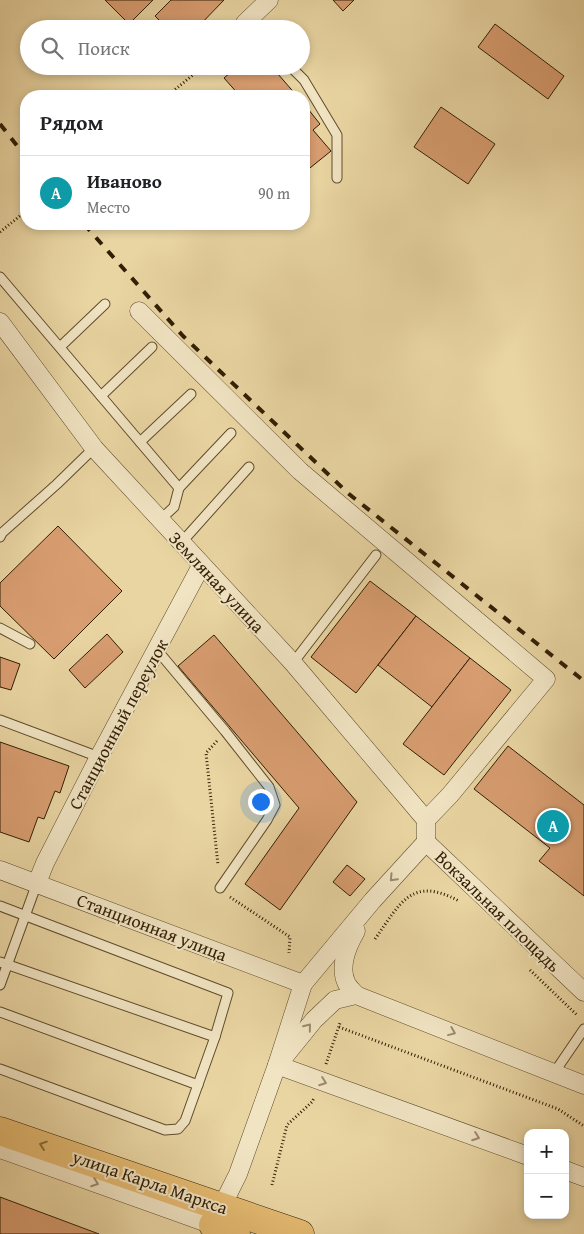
<!DOCTYPE html>
<html lang="ru">
<head>
<meta charset="utf-8">
<style>
  :root { --surface:#fff; --page:#f2f2f2; --text:#202124; --muted:#757577; --line:#e0e0e0; --accent:#8f2418 }
  body { margin:0; font-family:"Gentium Book Plus",serif; background:var(--page); color:var(--text) }
  .controls { position:absolute; right:15px; bottom:15px; display:grid; overflow:hidden; border-radius:10px; box-shadow:0 2px 8px #0003 }
  .controls button { width:45px; height:45px; display:grid; place-items:center; padding:0; border:0; border-bottom:1px solid var(--line); background:var(--surface); color:var(--text); font:25px sans-serif }
  .you { position:absolute; left:260px; top:801px; width:18px; height:18px; margin:-12px; border:4px solid #fff; border-radius:50%; background:#1a73e8; box-shadow:0 0 0 8px #1a73e833 }
  .badge { display:grid; place-items:center; width:32px; height:32px; border-radius:50%; background:var(--accent); color:#fff; font-size:16px; font-weight:700 }
  .pin { position:absolute; translate:-50% -50%; border:2px solid #fff; box-shadow:0 1px 5px #0006 }
  .list { margin:0; padding:0; list-style:none }
  h2 { display:flex; justify-content:space-between; align-items:center; height:65px; margin:0; padding:0 20px; font-size:21px }
  h2 small { font-size:16px; font-weight:400; color:var(--muted) }
  .list li { display:grid; grid-template-columns:32px 1fr auto; gap:15px; align-items:center; box-sizing:border-box; height:75px; padding:0 20px; border-top:1px solid var(--line) }
  .list b { display:block; font-size:19px; white-space:nowrap }
  .list p { margin:0; font-size:16px; white-space:nowrap; color:var(--muted) }
  .list em { font-size:16px; font-style:normal; color:var(--muted) }
  .icon { flex:none; width:28px; height:28px; fill:none; stroke:currentColor; stroke-width:2; stroke-linecap:round; stroke-linejoin:round }
  .map { position:relative; flex:none; width:584px; height:1234px; overflow:hidden }
  .search { position:absolute; background:var(--surface); box-shadow:0 2px 8px #0003; left:20px; top:20px; width:290px; height:55px; display:flex; align-items:center; gap:12px; box-sizing:border-box; padding:0 18px; border-radius:28px; color:var(--muted); font-size:19px }
  .panel { position:absolute; background:var(--surface); box-shadow:0 2px 8px #0003; left:20px; top:90px; width:290px; height:140px; border-radius:20px }
  .map>svg:first-child { display:block }
  .building { fill:#d89d70; stroke:#311e05 }
  .lines { fill:none; stroke-linecap:round; stroke-linejoin:round }
  .lane-casing { stroke:#5f4c2c; stroke-width:11 }
  .street-casing { stroke:#5f4c2c; stroke-width:19 }
  .primary-casing { stroke:#311e05; stroke-width:29 }
  .path { stroke:#311e05; stroke-width:3; stroke-dasharray:1 2.5; stroke-linecap:butt }
  .lane { stroke:#f1e4c3; stroke-width:9 }
  .street { stroke:#f1e4c3; stroke-width:18 }
  .primary { stroke:#e4ba71; stroke-width:28 }
  .rail { stroke:#311e05; stroke-width:4; stroke-dasharray:9 9; stroke-linecap:butt }
  .oneway { stroke:#9b8b6e }
  .oneway2 { stroke:#8a6c3b }
  .labels { text-anchor:middle; dominant-baseline:central; stroke-width:4; stroke-linejoin:round; paint-order:stroke }
  .street-label { font-size:18px; fill:#311e05; stroke:#f1e4c3 }
</style>
</head>
<body>
<div class="map">
<svg width="584" height="1234" viewBox="0 0 584 1234">
  <rect width="100%" height="100%" fill="#e9d5a2"/>
  <filter id="stains"><feTurbulence type="fractalNoise" baseFrequency=".004" numOctaves="4"/><feColorMatrix values="0 0 0 0 .2 0 0 0 0 .09 0 0 0 0 .02 0 0 0 .5 -.17"/></filter>
  <radialGradient id="worn" r=".72"><stop offset=".6" stop-color="#630" stop-opacity="0"/><stop offset="1" stop-color="#630" stop-opacity=".3"/></radialGradient>
  <g class="building">
    <path d="M105,0H153L129,24Z"/>
    <path d="M171,0H224L196,29H168L155,16Z"/>
    <path d="M333,0H354L343,11Z"/>
    <path d="M495,24L564,76L548,99L478,47Z"/>
    <path d="M238,66H271L297,96H240L224,78Z"/>
    <path d="M304,104L320,124L313,130L331,151L305,172L304,170Z"/>
    <path d="M441,107L495,144L468,184L414,147Z"/>
    <path d="M58,526L122,591L54,659L0,606V583Z"/>
    <path d="M370,581L416,616L356,693L311,657Z"/>
    <path d="M416,616L470,658L432,707L378,665Z"/>
    <path d="M107,634L123,652L85,688L69,670Z"/>
    <path d="M214,635L357,802L280,910L245,884L299,808L178,666Z"/>
    <path d="M0,657L20,664L11,690L0,687Z"/>
    <path d="M470,658L511,690L444,775L403,744Z"/>
    <path d="M0,742L69,766L60,793L55,791L44,819L38,817L29,842L0,832Z"/>
    <path d="M508,746L584,805V896L539,861L550,848L474,789Z"/>
    <path d="M347,865L365,879L350,896L333,882Z"/>
    <path d="M0,1197L99,1234H0Z"/>
  </g>
  <g class="lines">
    <g class="lane-casing">
      <g id="lane">
        <path d="M290,66L304,80L337,135V178"/>
        <path d="M0,277L179,488L174,507L160,520"/>
        <path d="M60,347L105,304"/>
        <path d="M101,396L152,347"/>
        <path d="M140,442L191,394"/>
        <path d="M179,488L231,433"/>
        <path d="M0,537L2,533L57,484L94,448"/>
        <path d="M181,543L249,467"/>
        <path d="M0,628L30,644"/>
        <path d="M157,650L225,731L269,787L275,805L267,820L220,888"/>
        <path d="M293,663L376,555"/>
        <path d="M0,720L99,757"/>
        <path d="M0,906L228,993L215,1037L185,1121L178,1129L165,1130L0,1069"/>
        <path d="M0,962L215,1037"/>
        <path d="M0,985L37,883"/>
        <path d="M0,1012L198,1085"/>
        <path d="M554,1073L584,1029"/>
      </g>
    </g>
    <g class="street-casing">
      <g id="street">
        <path d="M242,29L245,23L269,0"/>
        <path d="M139,311L300,471L546,679L450,795L426,820"/>
        <path d="M0,322L94,448L293,663L426,820V842"/>
        <path d="M426,842L584,992"/>
        <path d="M0,870L303,984"/>
        <path d="M37,883L45,863L99,757L201,566"/>
        <path d="M356,931C348,945 339,966 346,982C348,987 353,991 356,995"/>
        <path d="M284,1057L314,1020L335,1000L356,995L584,1085"/>
        <path d="M277,1065L528,1156"/>
        <path d="M0,1149L213,1225"/>
        <path d="M565,1170L584,1177"/>
        <path d="M222,1206L238,1174L277,1065L303,984L373,900L426,842"/>
      </g>
    </g>
    <g class="primary-casing">
      <g id="primary">
        <path d="M0,1131L300,1234"/>
        <path d="M213,1225L236,1234"/>
      </g>
    </g>
    <g class="path">
      <path d="M167,96L204,66"/>
      <path d="M0,232L26,211"/>
      <path d="M217,741L206,753L218,865"/>
      <path d="M230,897L290,937L289,953"/>
      <path d="M375,939C400,904 411,875 459,901"/>
      <path d="M530,970L578,1016"/>
      <path d="M339,1027L558,1109L584,1126"/>
      <path d="M326,1064L340,1023"/>
      <path d="M272,1185L287,1125L312,1102L314,1098"/>
    </g>
    <use href="#lane" class="lane"/>
    <use href="#street" class="street"/>
    <use href="#primary" class="primary"/>
    <g class="rail">
      <path d="M0,124L26,157"/>
      <path d="M84,224L183,336L349,494L584,681"/>
    </g>
  </g>
  <defs><path id="oneway-chevron" d="M-2-3.5L2.5 0L-2 3.5" fill="none" stroke-width="1.6" stroke-linecap="round" stroke-linejoin="round" transform="scale(1.25)"/></defs>
  <g class="oneway">
    <use href="#oneway-chevron" transform="translate(393 878) rotate(133)"/>
    <use href="#oneway-chevron" transform="translate(308 1027) rotate(-51)"/>
    <use href="#oneway-chevron" transform="translate(452 1032) rotate(22)"/>
    <use href="#oneway-chevron" transform="translate(323 1082) rotate(20)"/>
    <use href="#oneway-chevron" transform="translate(476 1137) rotate(20)"/>
    <use href="#oneway-chevron" transform="translate(95 1183) rotate(20)"/>
  </g>
  <use class="oneway2" href="#oneway-chevron" transform="translate(43 1145) rotate(-161)"/>
  <g class="labels">
    <g class="street-label">
      <text transform="translate(217 582) rotate(47)">Земляная улица</text>
      <text transform="translate(118 724) rotate(-62)">Станционный переулок</text>
      <text transform="translate(498 911) rotate(44)">Вокзальная площадь</text>
      <text transform="translate(152 927) rotate(21)">Станционная улица</text>
      <text transform="translate(150 1182) rotate(19)">улица Карла Маркса</text>
    </g>
  </g>
  <rect width="100%" height="100%" filter="url(#stains)"/>
  <rect width="100%" height="100%" fill="url(#worn)"/>
</svg>
<div class="controls">
<button>+</button>
<button>−</button>
</div>
<div class="you"></div>
<div class="pin badge" style="left:553px;top:826px;background:#0f9aa8">A</div>
<div class="search"><svg class="icon" aria-label="search" viewBox="0 0 24 24"><circle cx="10" cy="10" r="6"/><path d="M15 15l6 6"/></svg>Поиск</div>
<section class="panel">
<h2>Рядом<small></small></h2>
<ul class="list">
<li><span class="badge" style="background:#0f9aa8">A</span><div><b>Иваново</b><p>Место</p></div><em>90 m</em></li>
</ul>
</section>
</div>
</body>
</html>
